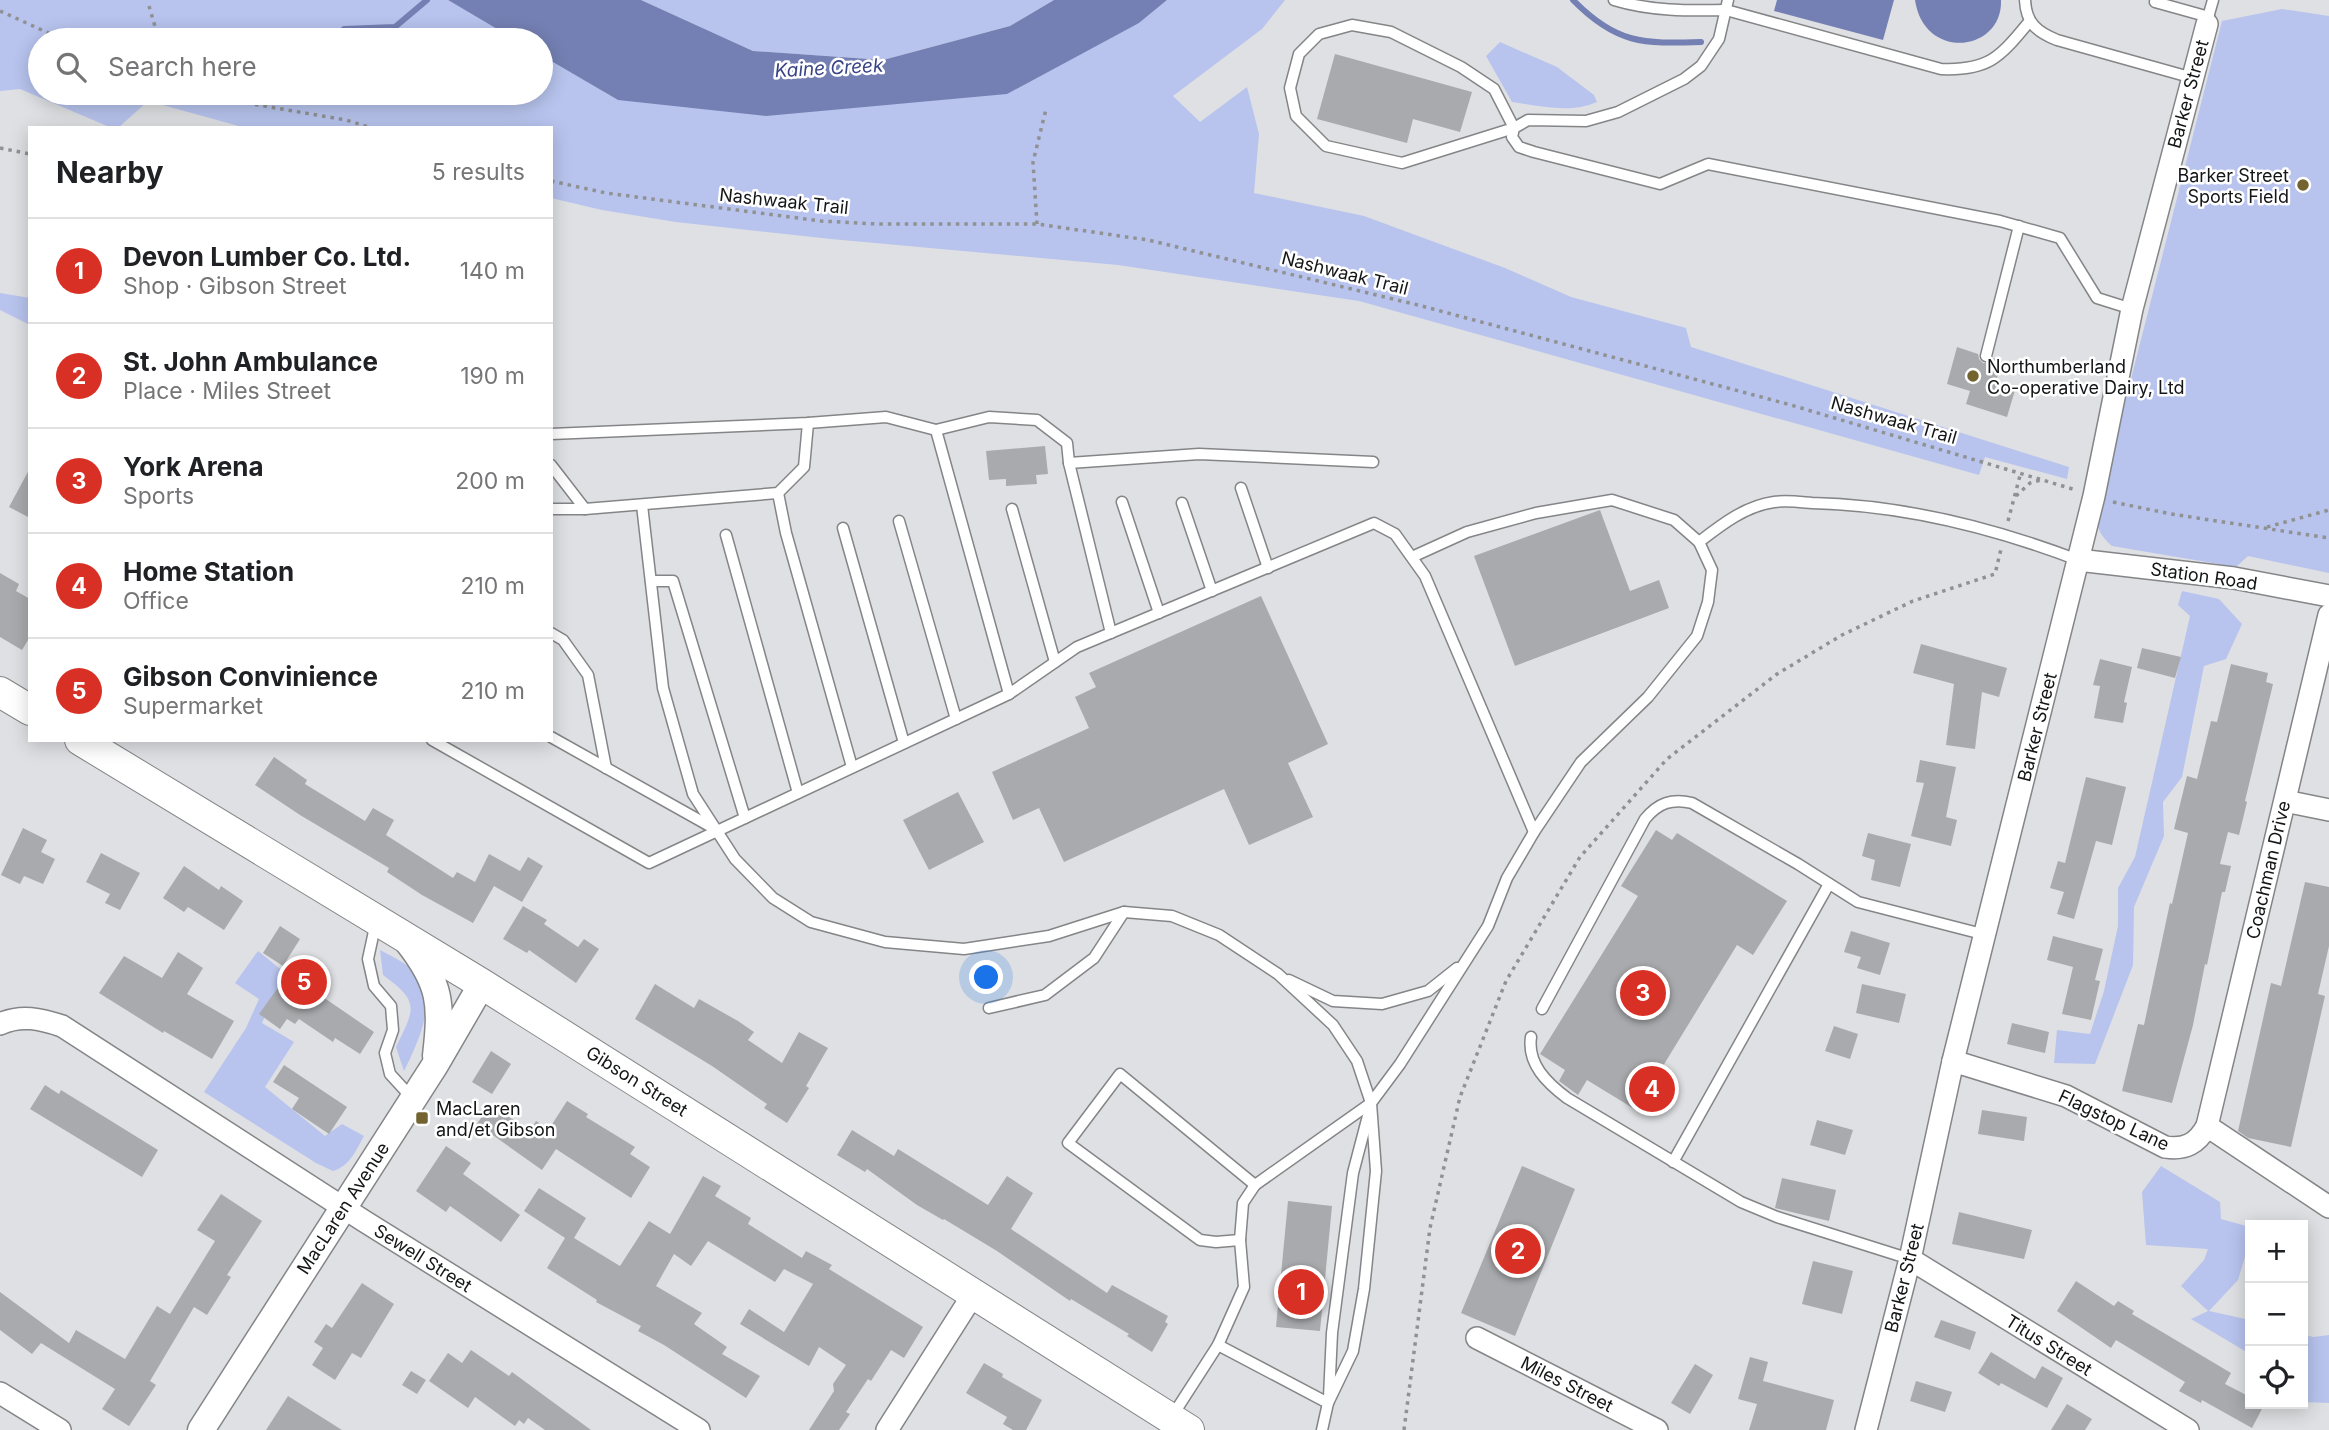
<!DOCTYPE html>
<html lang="en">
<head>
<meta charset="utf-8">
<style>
  :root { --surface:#fff; --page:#f6f6f6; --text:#202124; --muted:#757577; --line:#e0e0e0; --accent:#d93025 }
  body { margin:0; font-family:Inter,sans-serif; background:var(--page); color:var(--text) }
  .controls { position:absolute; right:21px; bottom:21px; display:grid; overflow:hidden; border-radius:0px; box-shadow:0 4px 18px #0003 }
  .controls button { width:63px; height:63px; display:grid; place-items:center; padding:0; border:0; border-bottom:2px solid var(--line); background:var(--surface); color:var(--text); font:35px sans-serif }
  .you { position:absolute; left:987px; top:978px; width:24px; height:24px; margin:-18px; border:5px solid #fff; border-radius:50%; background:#1a73e8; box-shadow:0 0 0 10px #1a73e833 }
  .badge { display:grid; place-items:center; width:46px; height:46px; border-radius:50%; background:var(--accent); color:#fff; font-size:23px; font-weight:700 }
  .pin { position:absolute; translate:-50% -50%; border:4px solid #fff; box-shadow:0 2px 7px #0006 }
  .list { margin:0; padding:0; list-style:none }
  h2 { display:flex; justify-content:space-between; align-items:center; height:91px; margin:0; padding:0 28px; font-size:30px }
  h2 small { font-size:23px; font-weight:400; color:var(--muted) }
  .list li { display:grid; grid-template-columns:46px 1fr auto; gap:21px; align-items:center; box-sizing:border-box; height:105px; padding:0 28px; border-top:2px solid var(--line) }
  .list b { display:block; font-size:26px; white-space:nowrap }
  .list p { margin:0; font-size:23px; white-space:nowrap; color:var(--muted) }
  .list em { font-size:23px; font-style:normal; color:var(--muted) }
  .icon { flex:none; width:38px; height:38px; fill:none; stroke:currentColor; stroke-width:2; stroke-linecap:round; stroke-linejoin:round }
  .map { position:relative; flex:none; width:2329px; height:1430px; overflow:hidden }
  .search { position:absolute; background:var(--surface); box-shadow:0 4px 18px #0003; left:28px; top:28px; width:525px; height:77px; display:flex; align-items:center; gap:18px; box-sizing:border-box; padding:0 24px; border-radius:38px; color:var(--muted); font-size:26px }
  .panel { position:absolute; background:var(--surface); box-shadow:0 4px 18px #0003; left:28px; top:126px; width:525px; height:616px; border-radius:0px }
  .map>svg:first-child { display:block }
  .green { fill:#b8c4ee }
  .water { fill:#7480b3 }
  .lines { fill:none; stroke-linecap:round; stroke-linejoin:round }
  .stream { stroke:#7480b3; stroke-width:6 }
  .building { fill:#a9aaad }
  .service-casing { stroke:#848587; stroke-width:13 }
  .minor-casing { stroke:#848587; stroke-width:24 }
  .tertiary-casing { stroke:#848587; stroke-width:29 }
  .secondary-casing { stroke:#848587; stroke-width:32 }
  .path { stroke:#909193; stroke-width:3.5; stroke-dasharray:3.5 5; stroke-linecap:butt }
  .service { stroke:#fff; stroke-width:10 }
  .minor { stroke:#fff; stroke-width:21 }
  .tertiary { stroke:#fff; stroke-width:26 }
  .secondary { stroke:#fff; stroke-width:30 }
  .poi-dot { fill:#726331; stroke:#fff; stroke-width:2.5 }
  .labels { text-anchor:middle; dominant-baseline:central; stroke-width:5; stroke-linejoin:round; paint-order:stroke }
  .street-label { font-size:18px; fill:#141516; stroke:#fff }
  .poi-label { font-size:18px; fill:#141516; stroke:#fff; text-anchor:start }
  .water-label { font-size:19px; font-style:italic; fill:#394485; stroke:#fff }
</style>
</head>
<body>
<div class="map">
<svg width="2329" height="1430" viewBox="0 0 2329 1430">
  <rect width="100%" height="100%" fill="#dfe0e3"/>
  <g class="green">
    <path d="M0,0H448L518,40H40V93H541V54L618,100L1139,23L1167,0H1285L1262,29L1173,96L1200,122L1247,87L1259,134L1254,193L1364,216L1505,268L1571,297L1686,328L1691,347L2069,467L2067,479L1985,457L1979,475L1359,301L1118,265L831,239L676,222L602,210L551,198V128H246L148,101L118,128H112L20,89L0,91Z"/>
    <path d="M641,0H1054L1010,26L883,60L753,51Z"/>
    <path d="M2282,9L2329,16V573L2248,556L2236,567L2112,546C2092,529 2096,517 2102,493L2222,21Z"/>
    <path d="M1500,42L1557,67L1594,95L1597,102C1570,114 1541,106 1512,102L1486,56Z"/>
    <path d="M0,293L30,298V325L0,310Z"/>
    <path d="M2182,591L2219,599L2242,624L2226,659L2204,666L2182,777L2163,802L2164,836L2134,907L2133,965L2095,1064L2054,1063L2057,1030L2090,1034L2104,991L2118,926V888L2135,857L2190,616L2178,605Z"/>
    <path d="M380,950C391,956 404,962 413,970C442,994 417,1045 404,1071L396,1047C415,1008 420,1002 383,975Z"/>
    <path d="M258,951L284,972L262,1023L294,1042L265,1087L325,1136L342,1124L364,1136C356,1150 350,1166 333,1171L316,1163L204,1092L246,1028L259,999L235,983Z"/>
    <path d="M2161,1166L2220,1202L2221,1219L2250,1227V1240L2238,1280L2209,1311L2250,1320V1354L2191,1319L2208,1311L2181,1286L2204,1260L2208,1249L2146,1245L2142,1192Z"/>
    <path d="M2303,1334L2313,1337L2329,1335V1403L2303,1402Z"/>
  </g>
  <g class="water">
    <path d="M448,0H641L753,51L883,60L1010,26L1054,0H1167L1139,23L1007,94L766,116L618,100L541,55V40H516Z"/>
    <path d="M1777,0H1894L1883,40L1774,11Z"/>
    <path d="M1915,0H2001C2003,52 1924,62 1915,0Z"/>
  </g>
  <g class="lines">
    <g class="stream">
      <path d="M1573,0C1616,44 1643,44 1701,42"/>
      <path d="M335,40L344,29L395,27L427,0"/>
    </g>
  </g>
  <g class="building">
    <path d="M1335,54L1472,92L1460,132L1413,119L1407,143L1317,119Z"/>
    <path d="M1957,347L1978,354L1979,359L1983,363H1989L1993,358L2002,361L1996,381L2016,387L2007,417L1966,404L1970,391L1947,384Z"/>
    <path d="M1045,446L1048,474L1036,475L1037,484L1006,486V479L989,480L986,451Z"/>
    <path d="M30,468V518L9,507Z"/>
    <path d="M1600,510L1630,591L1659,580L1669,608L1515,666L1474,556Z"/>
    <path d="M0,573L19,584L16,591L30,599V637L22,650L0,637Z"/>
    <path d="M1261,596L1328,744L1288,763L1313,817L1249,845L1224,789L1064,862L1039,808L1013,820L992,772L1089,728L1075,697L1096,687L1089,673Z"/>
    <path d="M1921,644L2007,668L1999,697L1982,692L1975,749L1946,745L1954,684L1913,673Z"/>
    <path d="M2142,648L2181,657L2175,678L2137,668Z"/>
    <path d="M2100,659L2132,667L2124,702L2127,703L2123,723L2094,718L2100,686L2093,685Z"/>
    <path d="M2231,664L2268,673L2266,682L2273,684L2245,801L2247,802L2239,835L2228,832L2220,864L2231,866L2225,892H2222L2207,965L2205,964L2193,1025L2172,1103L2122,1091L2138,1024L2144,1025L2170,903L2172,904L2188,833L2174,829L2187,776L2197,779L2211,721L2217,722Z"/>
    <path d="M274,757L307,780L305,784L365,821L373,808L394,820L386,835L453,878L457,872L475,882L489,854L520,871L528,857L543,866L522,902L494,886L473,923L422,895L387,872L389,868L300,815L255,785Z"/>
    <path d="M1920,760L1956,767L1946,817L1957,820L1951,846L1911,836L1924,783L1916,782Z"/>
    <path d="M2086,777L2126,787L2112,845L2096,841L2074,919L2057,914L2064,892L2050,888L2058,861L2065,863Z"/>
    <path d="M958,792L984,842L929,870L903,820Z"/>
    <path d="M23,828L47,840L41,852L55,859L43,884L24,876L20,884L1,875Z"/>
    <path d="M1656,830L1672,840L1677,833L1787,901L1753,955L1737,945L1636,1110L1587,1080L1578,1095L1559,1081L1565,1070L1540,1054L1638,896L1621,886Z"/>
    <path d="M1868,833L1911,844L1900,887L1871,880L1875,860L1862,856Z"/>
    <path d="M101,853L140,873L120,910L105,903L110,894L86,882Z"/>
    <path d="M184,866L219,890L221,886L243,901L224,930L188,907L184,912L163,898Z"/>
    <path d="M2305,882L2329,887V946L2318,994L2325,996L2291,1147L2248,1138L2238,1131L2271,983L2281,986Z"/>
    <path d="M523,906L547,920L544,924L578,947L584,939L599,949L576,983L529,950L527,953L503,939Z"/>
    <path d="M280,926L300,939L283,966L263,953Z"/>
    <path d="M1851,931L1890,943L1880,975L1857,968L1861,957L1844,952Z"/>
    <path d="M2053,936L2103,949L2095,980L2100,981L2091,1020L2062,1014L2073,967L2047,960Z"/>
    <path d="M178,952L203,968L187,994L234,1021L212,1059L164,1031L163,1033L99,993L124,956L162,978Z"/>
    <path d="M295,964L323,984L317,993L374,1032L360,1054L335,1038L333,1042L299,1019L295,1024L287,1019L280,1029L259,1014Z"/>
    <path d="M655,984L694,1008L699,999L738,1021L754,1032L748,1040L782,1063L799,1032L828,1048L806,1086L809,1088L787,1123L764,1108L767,1104L712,1066L635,1019Z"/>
    <path d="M1862,984L1906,994L1899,1023L1856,1013Z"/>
    <path d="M2012,1023L2049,1032L2045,1053L2007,1044Z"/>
    <path d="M1834,1026L1858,1034L1850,1059L1825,1051Z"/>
    <path d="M491,1051L511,1064L492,1094L472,1082Z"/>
    <path d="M284,1065L347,1107L329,1134L292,1109L299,1098L273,1082Z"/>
    <path d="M45,1085L59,1094L61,1090L158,1150L142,1177L30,1109Z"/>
    <path d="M567,1101L588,1114L586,1117L635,1147L630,1154L650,1167L631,1198L556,1149L542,1170L477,1124L490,1104L530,1131L536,1121L549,1129Z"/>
    <path d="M1982,1110L2027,1117L2024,1141L1978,1134Z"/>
    <path d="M1817,1120L1853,1130L1845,1155L1810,1145Z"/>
    <path d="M852,1130L894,1156L898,1149L988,1205L1007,1176L1033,1193L1011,1229L1107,1293L1112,1285L1168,1316L1165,1322L1168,1324L1152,1352L1127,1336L1129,1334L1071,1299L1070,1301L997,1251L944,1219L943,1220L917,1205L867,1169L865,1172L837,1155Z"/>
    <path d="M446,1146L471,1163L463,1174L520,1215L501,1242L450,1206L446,1212L416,1191Z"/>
    <path d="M1522,1166L1575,1189L1515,1336L1461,1313Z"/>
    <path d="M703,1176L721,1186L715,1196L751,1218L748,1224L802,1258L806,1251L832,1265L829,1269L923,1327L904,1358L891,1350L871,1381L868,1379L846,1412L850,1414L839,1430H809L834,1391L833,1384L846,1365L819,1347L809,1366L740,1324L749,1309L784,1332L813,1284L784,1269L775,1282L708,1241L691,1266L674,1254L656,1286L702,1313L694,1324L727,1347L722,1354L760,1376L746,1398L664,1345L638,1331L641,1326L596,1302L597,1300L547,1268L565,1238L524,1211L539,1188L586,1218L574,1238L620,1266L649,1221L670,1234Z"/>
    <path d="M1782,1178L1836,1190L1829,1221L1775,1208Z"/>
    <path d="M221,1194L262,1221L227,1275L231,1277L207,1315L194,1307L150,1381L156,1385L129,1426L102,1409L115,1389L41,1343L32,1354L0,1330V1292L69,1343L76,1330L125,1359L157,1306L170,1314L215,1241L197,1230Z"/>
    <path d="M1288,1201L1332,1206L1320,1331L1276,1327Z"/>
    <path d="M1959,1212L2032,1230L2024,1259L1952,1244Z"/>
    <path d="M1813,1261L1853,1271L1842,1314L1802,1304Z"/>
    <path d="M2076,1281L2114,1306L2118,1301L2134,1311L2132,1314L2231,1373L2225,1384L2250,1397V1404L2264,1405L2252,1428L2202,1400L2201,1403L2179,1391L2185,1382L2116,1340L2111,1348L2057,1311Z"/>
    <path d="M362,1283L394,1304L361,1358L352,1353L335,1380L312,1365L323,1348L314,1342L326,1324L332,1328Z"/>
    <path d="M1941,1320L1976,1332L1970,1350L1934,1337Z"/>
    <path d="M471,1350L509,1376L512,1372L591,1430H545L528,1418L524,1424L519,1420L515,1426L475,1397L468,1408L429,1381L448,1353L462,1363Z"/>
    <path d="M1991,1352L2035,1379L2042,1366L2063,1378L2047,1408L2001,1383L1999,1386L1978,1373Z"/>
    <path d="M1750,1357L1768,1362L1763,1381L1834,1400L1826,1430H1749L1757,1404L1738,1399Z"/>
    <path d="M984,1363L1003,1374L1002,1377L1042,1400L1026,1430H1013L1003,1424L1007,1417L966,1393Z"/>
    <path d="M1695,1364L1713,1375L1690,1414L1671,1403Z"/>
    <path d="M411,1371L426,1380L417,1394L402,1385Z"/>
    <path d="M1916,1381L1952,1392L1945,1412L1910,1401Z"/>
    <path d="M288,1396L342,1430H266Z"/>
    <path d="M2067,1404L2092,1419L2085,1430H2051Z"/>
  </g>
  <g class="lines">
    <g class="service-casing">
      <g id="service">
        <path d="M1614,0C1650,11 1688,11 1726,10L1941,69C1989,71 2000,57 2029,22"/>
        <path d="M1728,0L1719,39L1701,66L1684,79L1618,112L1586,121L1528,120L1514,128L1512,137L1519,147L1534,152L1660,184L1708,164L2000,221L2060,238L2097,298L2132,309"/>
        <path d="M2025,0C2026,23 2037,32 2057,40L2193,78"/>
        <path d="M2156,0L2155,2L2209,17"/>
        <path d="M2207,21L2213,0"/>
        <path d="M1352,25L1391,32L1461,67L1494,89L1514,128L1402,163L1326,146L1296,116L1290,88L1299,54L1319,34Z"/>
        <path d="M1986,356L2019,226"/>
        <path d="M936,430L1009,694"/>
        <path d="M551,434L808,423L886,417L936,430L989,417L1037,420L1067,443L1069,463L1199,454L1373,462"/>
        <path d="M1069,463L1111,633"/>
        <path d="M551,465L585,509"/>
        <path d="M1241,488L1268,568"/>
        <path d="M778,493L786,533L852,767"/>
        <path d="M1122,502L1159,613"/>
        <path d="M1182,503L1212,591"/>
        <path d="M642,505L663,688L693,794L735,859L773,898L811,922L885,942L964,949L1049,936L1124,912L1172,916L1219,935L1278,974L1333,1025L1357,1061L1371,1103L1376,1171L1364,1289L1353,1351L1328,1403"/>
        <path d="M551,509H585L778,493L804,467L808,423"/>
        <path d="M1012,509L1055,662"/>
        <path d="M899,521L956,719"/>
        <path d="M843,528L904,743"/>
        <path d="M726,535L798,793"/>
        <path d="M1699,542C1721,525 1745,506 1774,502C1786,500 1800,502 1812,503C1901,505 1994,528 2078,560"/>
        <path d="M651,581H673L745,818"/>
        <path d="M551,633L563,640L588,675L606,768"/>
        <path d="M551,737L715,829"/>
        <path d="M432,740L649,863L1009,694L1077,647L1374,523L1395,534L1425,576L1534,832"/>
        <path d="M376,922L368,959L374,986L391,1006L393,1030L385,1053L390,1074L412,1098"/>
        <path d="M1289,980L1333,1001L1382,1004L1428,991L1457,968"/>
        <path d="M989,1008L1045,995L1094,958L1124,912"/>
        <path d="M1542,1009L1645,819C1658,803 1672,798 1692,803L1798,864L1858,902L1986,935"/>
        <path d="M1531,1037C1527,1064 1547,1083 1567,1098L1741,1202L1777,1217L1910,1259"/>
        <path d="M1673,1162L1829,884"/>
        <path d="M1240,1240L1216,1242L1200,1240L1068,1143L1120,1074L1255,1185"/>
        <path d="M1218,1345L1244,1287L1240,1240L1243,1203L1255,1185L1371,1103L1400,1064L1488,926L1507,878L1534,832L1581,762L1648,697L1697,636L1708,602L1712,570L1699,542L1674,520L1612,500L1536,513L1467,532L1412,557"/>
        <path d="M1329,1397L1332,1333L1353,1173L1369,1112"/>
        <path d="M1171,1418L1218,1345L1328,1403L1322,1430"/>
      </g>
    </g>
    <g class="minor-casing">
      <g id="minor">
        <path d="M2078,560L2234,578L2329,596"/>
        <path d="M2285,801L2329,810"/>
        <path d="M0,1024C21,1014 41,1019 62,1026L364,1221L699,1430"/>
        <path d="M1953,1061L2066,1096L2165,1147C2185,1150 2197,1144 2207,1126L2329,1207"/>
        <path d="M2207,1126L2329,615"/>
        <path d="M1910,1259L2188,1430"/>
        <path d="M1477,1338L1657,1430"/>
        <path d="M0,1393L60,1430"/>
        <path d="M887,1430L974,1293"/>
        <path d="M1866,1430L1910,1259L1953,1061L2094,496L2132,309L2207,24"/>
      </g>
    </g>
    <g class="tertiary-casing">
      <g id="tertiary">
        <path d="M408,942C441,984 442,1004 436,1056"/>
        <path d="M201,1430L435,1065L482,984"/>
      </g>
    </g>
    <g class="secondary-casing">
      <g id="secondary">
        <path d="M0,692L30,710"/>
        <path d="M80,740L482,984L1189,1430"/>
      </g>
    </g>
    <g class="path">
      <path d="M149,6L159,40"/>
      <path d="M0,11L64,40"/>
      <path d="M188,93L346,120L372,128"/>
      <path d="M262,105L265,93"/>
      <path d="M0,148L30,154"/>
      <path d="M551,181L606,193L821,221L877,224H1037L1148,240L1418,305L1791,405L2076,490"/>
      <path d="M1037,224L1033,162L1046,109"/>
      <path d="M2016,496L2030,483L2041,480"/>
      <path d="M2113,502L2171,514L2329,538"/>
      <path d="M2008,521L2021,472"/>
      <path d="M2267,527L2329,510"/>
      <path d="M1404,1430L1430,1228L1460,1097L1506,981L1580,857L1667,759L1777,674L1842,635L1913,601L1995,574L2001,549"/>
    </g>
    <use href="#service" class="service"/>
    <use href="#minor" class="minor"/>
    <use href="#tertiary" class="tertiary"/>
    <use href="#secondary" class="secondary"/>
  </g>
  <g class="poi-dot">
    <circle cx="2303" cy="185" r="7"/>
    <circle cx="1973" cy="376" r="7"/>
    <rect x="415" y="1111" width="14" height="14" rx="3.5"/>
  </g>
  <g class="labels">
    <g class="street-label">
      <text transform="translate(2188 94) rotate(-75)">Barker Street</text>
      <text transform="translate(784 201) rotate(6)">Nashwaak Trail</text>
      <text transform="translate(1345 273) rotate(14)">Nashwaak Trail</text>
      <text transform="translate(1894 420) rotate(16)">Nashwaak Trail</text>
      <text transform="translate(2204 576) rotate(8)">Station Road</text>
      <text transform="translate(2037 727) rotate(-76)">Barker Street</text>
      <text transform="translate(2268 870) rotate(-77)">Coachman Drive</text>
      <text transform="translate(637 1081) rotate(32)">Gibson Street</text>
      <text transform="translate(2114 1120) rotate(25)">Flagstop Lane</text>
      <text transform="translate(343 1208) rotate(-57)">MacLaren Avenue</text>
      <text transform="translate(423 1258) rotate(32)">Sewell Street</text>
      <text transform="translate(1904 1278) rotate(-76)">Barker Street</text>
      <text transform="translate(2049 1345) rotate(32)">Titus Street</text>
      <text transform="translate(1567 1384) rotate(27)">Miles Street</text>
    </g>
    <g class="poi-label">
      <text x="2289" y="175" text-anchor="end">Barker Street<tspan x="2289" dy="21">Sports Field</tspan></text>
      <text x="1987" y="366">Northumberland<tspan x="1987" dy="21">Co-operative Dairy, Ltd</tspan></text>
      <text x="436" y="1108">MacLaren<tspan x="436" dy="21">and/et Gibson</tspan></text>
    </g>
    <g class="water-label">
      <text transform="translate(829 68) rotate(-3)">Kaine Creek</text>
    </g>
  </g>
</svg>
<div class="controls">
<button>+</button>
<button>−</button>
<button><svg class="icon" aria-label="locate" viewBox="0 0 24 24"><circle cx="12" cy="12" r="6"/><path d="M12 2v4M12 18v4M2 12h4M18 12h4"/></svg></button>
</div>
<div class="you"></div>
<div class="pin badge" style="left:1301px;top:1292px">1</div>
<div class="pin badge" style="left:1518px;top:1251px">2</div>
<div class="pin badge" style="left:1643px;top:993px">3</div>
<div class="pin badge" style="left:1652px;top:1089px">4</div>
<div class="pin badge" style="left:304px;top:982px">5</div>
<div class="search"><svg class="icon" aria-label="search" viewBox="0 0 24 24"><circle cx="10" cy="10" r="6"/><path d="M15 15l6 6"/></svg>Search here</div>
<section class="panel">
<h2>Nearby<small>5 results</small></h2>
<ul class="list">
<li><span class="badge">1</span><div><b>Devon Lumber Co. Ltd.</b><p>Shop · Gibson Street</p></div><em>140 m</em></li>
<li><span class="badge">2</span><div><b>St. John Ambulance</b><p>Place · Miles Street</p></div><em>190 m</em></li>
<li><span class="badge">3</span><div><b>York Arena</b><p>Sports</p></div><em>200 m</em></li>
<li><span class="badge">4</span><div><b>Home Station</b><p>Office</p></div><em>210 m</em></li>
<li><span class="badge">5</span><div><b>Gibson Convinience</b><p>Supermarket</p></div><em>210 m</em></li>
</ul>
</section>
</div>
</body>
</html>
